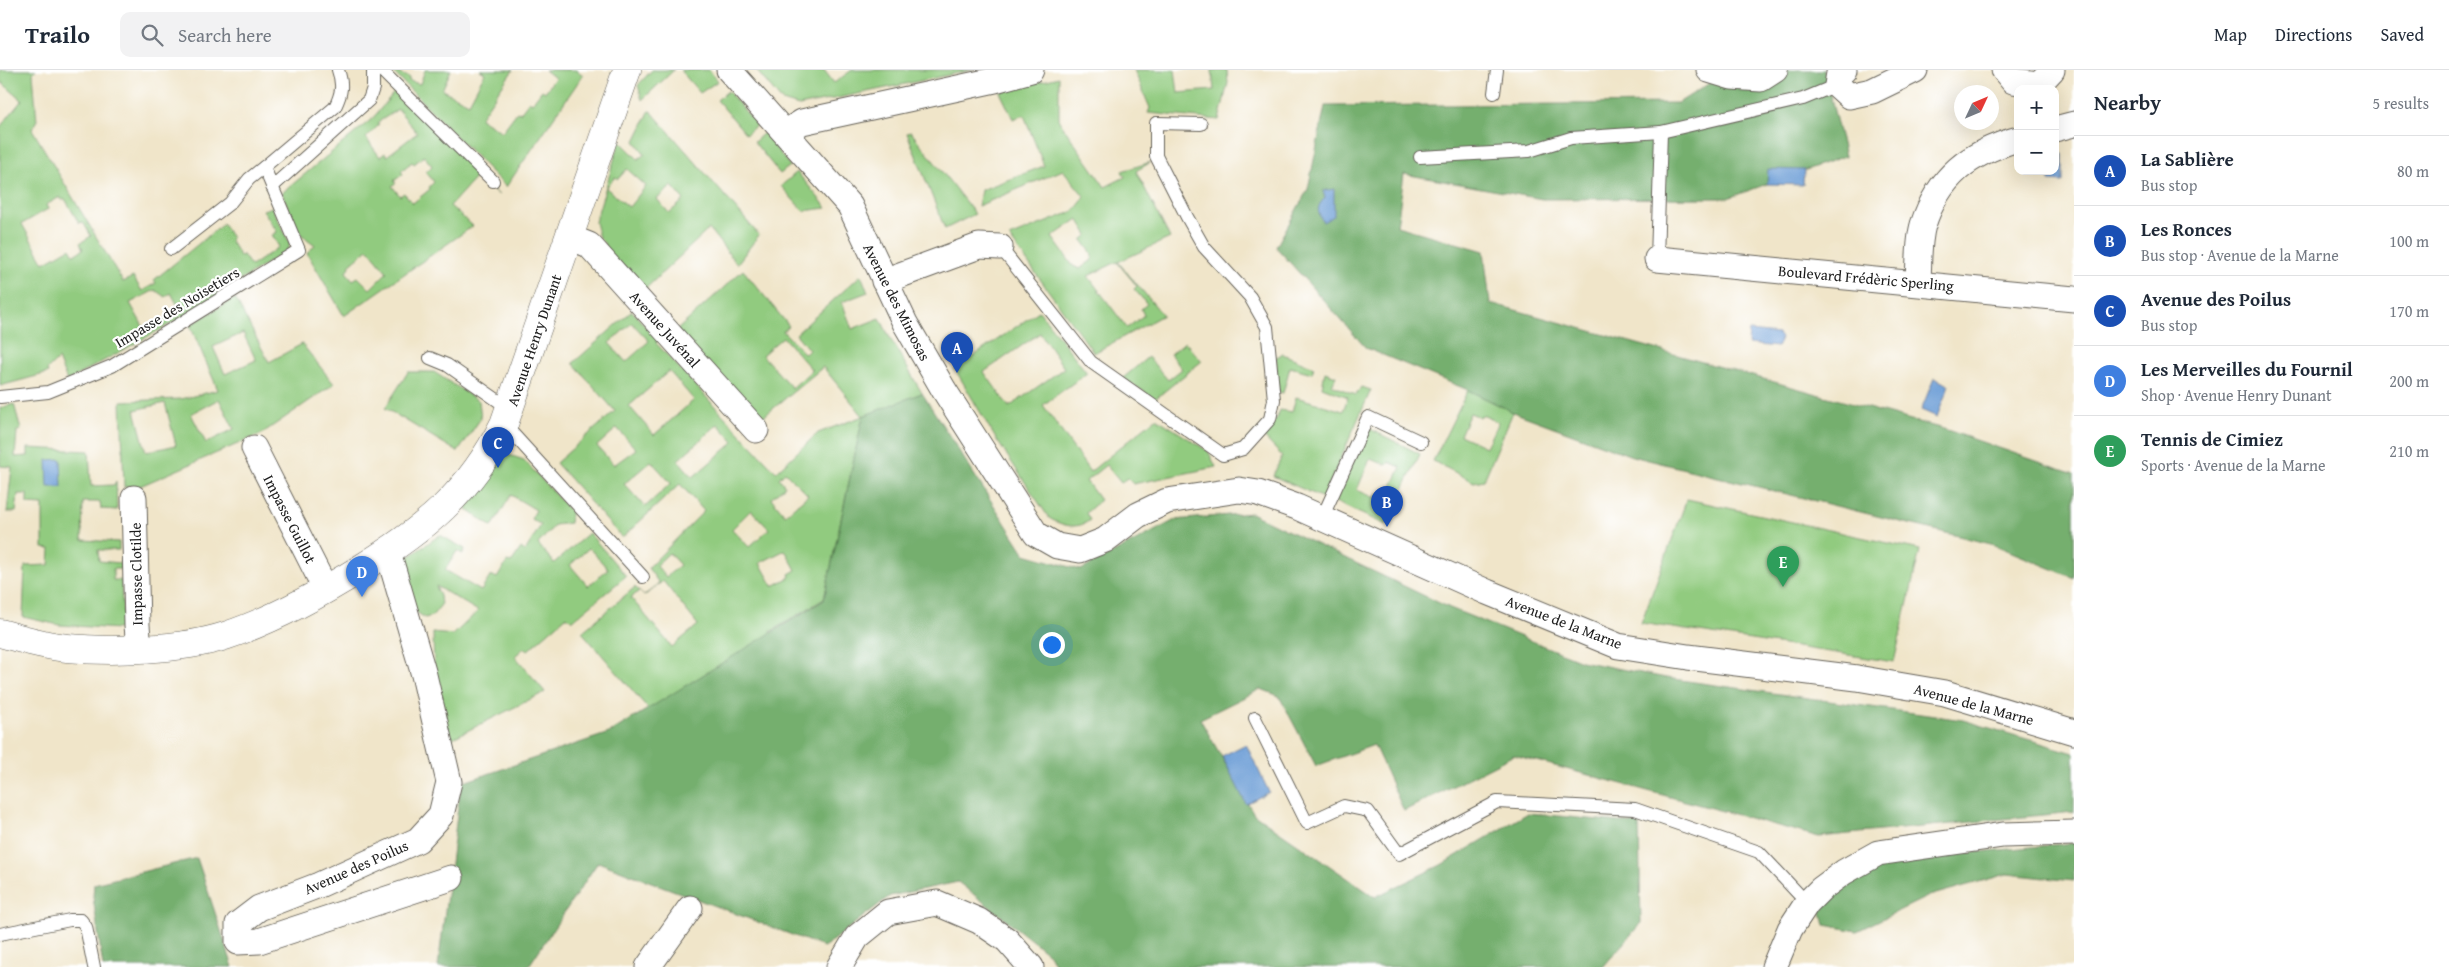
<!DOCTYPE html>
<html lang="en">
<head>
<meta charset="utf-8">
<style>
  :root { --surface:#fff; --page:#f2f2f3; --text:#1f2937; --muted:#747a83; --line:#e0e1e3; --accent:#111827 }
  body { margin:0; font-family:"Gentium Book Plus",serif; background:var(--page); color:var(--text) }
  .controls { position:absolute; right:15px; top:15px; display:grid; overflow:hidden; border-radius:10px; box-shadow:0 5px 20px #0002 }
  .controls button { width:45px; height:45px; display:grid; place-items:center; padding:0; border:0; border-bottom:1px solid var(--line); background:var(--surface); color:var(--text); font:25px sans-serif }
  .compass { position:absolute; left:1954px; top:15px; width:45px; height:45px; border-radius:50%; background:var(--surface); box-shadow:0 5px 20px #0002; rotate:46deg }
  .you { position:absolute; left:1051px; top:574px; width:18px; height:18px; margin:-12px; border:4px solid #fff; border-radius:50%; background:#1a73e8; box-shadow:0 0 0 8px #1a73e833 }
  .badge { display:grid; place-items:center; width:32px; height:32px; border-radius:50%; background:var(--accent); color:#fff; font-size:16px; font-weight:700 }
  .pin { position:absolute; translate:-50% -41px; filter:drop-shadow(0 1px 2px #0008) }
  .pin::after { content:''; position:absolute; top:26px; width:18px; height:15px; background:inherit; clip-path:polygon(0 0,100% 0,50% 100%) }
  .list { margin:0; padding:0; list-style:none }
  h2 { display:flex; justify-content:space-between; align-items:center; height:65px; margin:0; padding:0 20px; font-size:21px }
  h2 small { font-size:16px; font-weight:400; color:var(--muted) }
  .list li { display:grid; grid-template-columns:32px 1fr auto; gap:15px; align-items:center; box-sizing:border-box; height:70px; padding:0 20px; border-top:1px solid var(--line) }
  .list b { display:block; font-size:19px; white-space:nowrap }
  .list p { margin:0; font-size:16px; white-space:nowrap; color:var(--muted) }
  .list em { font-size:16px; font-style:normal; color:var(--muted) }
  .icon { flex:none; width:28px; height:28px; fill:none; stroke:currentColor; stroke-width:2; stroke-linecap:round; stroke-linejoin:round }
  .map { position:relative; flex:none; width:2074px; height:897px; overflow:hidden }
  header { display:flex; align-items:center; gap:30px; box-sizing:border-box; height:70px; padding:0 25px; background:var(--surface); border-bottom:1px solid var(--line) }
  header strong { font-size:24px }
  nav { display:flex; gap:28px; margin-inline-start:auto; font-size:18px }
  .search { width:350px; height:45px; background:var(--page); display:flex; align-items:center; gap:12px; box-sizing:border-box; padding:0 18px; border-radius:10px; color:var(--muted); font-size:19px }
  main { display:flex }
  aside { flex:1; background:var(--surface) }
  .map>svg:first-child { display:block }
  .green { fill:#91cb7f; stroke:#56744e; fill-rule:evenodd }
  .forest { fill:#74af6e; stroke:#486645 }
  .water { fill:#6a9cd5; stroke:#435c78 }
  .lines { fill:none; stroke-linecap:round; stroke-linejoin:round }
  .service-casing { stroke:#666259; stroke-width:14 }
  .minor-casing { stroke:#666259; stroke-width:27 }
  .tertiary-casing { stroke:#666259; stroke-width:29 }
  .service { stroke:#fff; stroke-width:12 }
  .minor { stroke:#fff; stroke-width:25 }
  .tertiary { stroke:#fff; stroke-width:28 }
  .labels { text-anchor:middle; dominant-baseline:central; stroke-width:4.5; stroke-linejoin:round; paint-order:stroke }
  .street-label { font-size:15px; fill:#1c1c1c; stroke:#fff }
</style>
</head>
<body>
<header>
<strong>Trailo</strong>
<div class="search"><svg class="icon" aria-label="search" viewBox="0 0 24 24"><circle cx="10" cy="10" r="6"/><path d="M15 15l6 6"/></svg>Search here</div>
<nav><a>Map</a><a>Directions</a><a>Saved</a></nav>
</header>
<main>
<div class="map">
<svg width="2074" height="897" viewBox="0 0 2074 897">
  <rect width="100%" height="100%" fill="#fff"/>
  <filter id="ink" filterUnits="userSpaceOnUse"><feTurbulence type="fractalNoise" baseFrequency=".02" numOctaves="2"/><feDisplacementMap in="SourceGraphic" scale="10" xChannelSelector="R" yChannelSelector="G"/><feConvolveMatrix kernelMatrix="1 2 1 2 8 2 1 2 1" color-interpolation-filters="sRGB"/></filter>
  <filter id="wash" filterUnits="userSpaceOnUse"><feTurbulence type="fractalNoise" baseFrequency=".0096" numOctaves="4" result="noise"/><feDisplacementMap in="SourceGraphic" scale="20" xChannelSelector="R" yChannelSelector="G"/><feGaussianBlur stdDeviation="1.12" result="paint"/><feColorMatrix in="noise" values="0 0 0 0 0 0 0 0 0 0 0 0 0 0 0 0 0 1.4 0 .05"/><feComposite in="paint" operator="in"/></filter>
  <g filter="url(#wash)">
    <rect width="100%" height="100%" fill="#f0e5c9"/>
    <g class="green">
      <path d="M0,0H36L33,3L37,52L32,59L123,212L133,207L142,221L156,213L154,210L223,154L232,168L230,170L240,186L243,185L251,196L279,177L272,165L277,162L263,140L272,137L290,174L288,180L185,246L67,311L58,289L47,300L48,303L0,316V57L22,30L0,11ZM60,127L62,130L65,129L79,153L83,152L91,166L80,173L83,179L74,185L70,178L44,193L22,154L48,139L46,135ZM155,220L165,227L171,223L181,241L145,260L130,233Z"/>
      <path d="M391,0H399V4L409,7V11L420,14L425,0H451L442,20L469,33L485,3L480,0H513L480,48L502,62L517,42L520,43L529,31L532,33L542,20L545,22L555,8L545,0H576L583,5L506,117Z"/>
      <path d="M652,0H674L642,30L638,15Z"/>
      <path d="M680,0H709L718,11L700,23Z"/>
      <path d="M756,0H824L834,13L852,0H973L799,36L782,31Z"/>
      <path d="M1134,0H1175L1178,23L1214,20L1212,0H1227L1228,13L1219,50L1148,43L1150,38Z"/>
      <path d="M1059,7V51L1105,117L1125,107L1122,101L1151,92L1136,101L1170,168L1118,192L1163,245L1094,283L1009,167L1074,141L1085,127L1063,100L978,136L981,120L1044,96L1024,45L1013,49L1000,22ZM1078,149L1088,165L1082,170L1093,185L1092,190L1080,199L1073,196L1052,167ZM1117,192L1137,216L1134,219L1147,234L1141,239L1144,245L1127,258L1088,206Z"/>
      <path d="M396,20L499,125L477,106L450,136L473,156L344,246L307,183L315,175L298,162L282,123L373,48ZM398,39L417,63L387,86L385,83L380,87L366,68L379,55L377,53ZM424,86L432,96L426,102L434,112L429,117L430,119L413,133L404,123L400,126L392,116L396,113L394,111L403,104L401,101L412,92L414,94ZM368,179L387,202L370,219L358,207L353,210L346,202L350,197L349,195Z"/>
      <path d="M728,21L757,55L746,64L717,30Z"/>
      <path d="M650,40L759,165L737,194L709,159L642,222L603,177L605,174L599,168L595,152L620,71L638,89L645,84L635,71ZM627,99L646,116L629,137L606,118L615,107L618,109ZM672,116L684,130L669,143L657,129Z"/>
      <path d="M911,62L975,144L945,159L907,63Z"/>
      <path d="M764,63L790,96L780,104L754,72Z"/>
      <path d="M797,102L827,138L803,141L781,116Z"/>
      <path d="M743,200L789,256L783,261L805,284L809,280L796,264L861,205L868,222L842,232L852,259L880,248L890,268L922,323L863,346L824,529L770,562L788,624L683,679L582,562L635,517L644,526L659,513L648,498L704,441L680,414L622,468L556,393L615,341L573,293L632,241L658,271L656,273L776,402L818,363L863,346L823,297L757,352L677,260ZM632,253L649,271L626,292L609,273ZM783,267L812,300L792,318L762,285ZM669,301L694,330L654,365L629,336ZM718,354L734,372L693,407L678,390ZM617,358L636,379L614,395L597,376ZM651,391L671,413L645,437L624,414ZM785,402L808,425L785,445L771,428L785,416L779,408ZM751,440L769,459L749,477L732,459ZM785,480L796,500L789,504L790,507L773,516L760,493ZM669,483L680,495L666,507L656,495ZM663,511L698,555L672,577L631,528L639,521L644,526Z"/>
      <path d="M235,228L269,292L302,274L334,314L261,364L140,416L124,417L121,331L181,329L218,320L190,255ZM243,263L256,290L225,304L213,277ZM219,329L234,359L206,373L191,344ZM165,333L176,375L146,382L135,340Z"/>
      <path d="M1039,241L1087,303L1043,335L1090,402L1156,348L1208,381L1216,397L1133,414L1127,408L1121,413L1106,395L1086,411L1100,430L1086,443L1090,450C1078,460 1062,456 1049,448L996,369L955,299ZM1040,263L1064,298L1009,337L984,302Z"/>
      <path d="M1185,272L1202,291L1155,329L1123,308L1148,287L1168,310L1182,299L1170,284Z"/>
      <path d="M1283,284L1314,297L1312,303L1290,297L1283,323L1278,322L1276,287Z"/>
      <path d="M408,302H434L479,331L481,348L458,382L385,338Z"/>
      <path d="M1325,302L1336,306L1332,315L1356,325L1361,317L1371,320L1323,428L1273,406L1282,386L1262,365L1277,348L1280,340L1292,342L1296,327L1343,341L1348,327L1322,317Z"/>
      <path d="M1468,320L1513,342L1484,410L1474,412L1433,391ZM1470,343L1480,347L1482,345L1498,352L1486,377L1460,365Z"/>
      <path d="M14,334L21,360L17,361L15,387L28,386V378L89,381L91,416L114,415L116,411L117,440L101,439L100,432H83L82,470L119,472V480H98L99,491L120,493L121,499H113V510H121L123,548L119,559L59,555L23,547L25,496L49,495L50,479L43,478V435L27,434V424H18L16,442H7L12,397L0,396V338Z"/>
      <path d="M1368,358L1420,384L1386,455L1335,432ZM1370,389L1387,395L1389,392L1401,397L1387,427L1377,424L1375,428L1357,420Z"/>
      <path d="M506,384L524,390L571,442L570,453L555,455L538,474L554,493L589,463L626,506L572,551L567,546L527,581L524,578L515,586L545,622L451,669L434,599L433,563L453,565L478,541L436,516L440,526L441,535L432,546L425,548L412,539L401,492L440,465L465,479L463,484L457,481L445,500L481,521L491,505L497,508L507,492L511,493L521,478L525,481L541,455L531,449L536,440L511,425L492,457L466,439ZM589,478L608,499L588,516L570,495Z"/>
      <path d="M1687,429L1920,480L1894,592L1641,553Z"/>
    </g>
    <g class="forest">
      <path d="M1720,0H1824L1845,86L1728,128L1542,129L1404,104L1397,156L1484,181L1490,233L1947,360L2074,404V508L1995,475L1632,386L1513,342L1468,320L1366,278L1276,177L1308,119L1325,36L1678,33L1724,4Z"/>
      <path d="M922,323L1025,484L1081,500L1175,450L1251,443L1450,538L1581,591L1666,608L1963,650L2074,683V742L1819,767L1514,685L1404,741L1374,675L1316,696L1279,626L1261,619L1200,649L1254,744L1375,827L1441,795L1528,743L1639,754L1641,853L1603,897H1056L1049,884L958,812L890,826L824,877L598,792L528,897H438L461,713L609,663L824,530L863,346Z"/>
      <path d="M2074,773V811L2007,804L1929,826L1857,861L1825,855L1817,826L1882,791Z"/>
      <path d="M197,788L233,897H103L93,827L94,814Z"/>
    </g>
    <g class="water">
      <path d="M2055,83L2063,84V112L2049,111V101H2055Z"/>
      <path d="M1768,99L1804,100L1803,115L1767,114Z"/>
      <path d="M1334,119V146L1323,152C1317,141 1316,137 1325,128L1323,121Z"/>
      <path d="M1749,261L1778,264L1781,268L1777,277L1748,274Z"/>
      <path d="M1934,308L1949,315L1937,347L1921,340Z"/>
      <path d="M61,389L62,417H48L47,390Z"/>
      <path d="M1246,674L1269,722L1246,734L1222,686Z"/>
    </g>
  </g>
  <g filter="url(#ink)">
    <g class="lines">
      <g class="service-casing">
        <g id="service">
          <path d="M381,0L493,111"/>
          <path d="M1494,23L1497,0"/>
          <path d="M1420,87L1529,81L1571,68L1661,62L1803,29L1837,15"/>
          <path d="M264,97L335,37C342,23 343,14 338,0"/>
          <path d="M272,117L369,30L373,18V0"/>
          <path d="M1000,177L1091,292L1223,385L1243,379L1270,349L1274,330L1267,257L1250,227L1204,177L1187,147L1156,86V53L1201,54"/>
          <path d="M1657,189L1661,62"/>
          <path d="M430,288L447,295L510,339"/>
          <path d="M0,327L48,322L112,296L299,180L264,97L249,109L230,133L171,179"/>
          <path d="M504,354L643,507"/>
          <path d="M1322,448L1368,347L1421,372"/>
          <path d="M1255,648L1307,753L1344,736L1368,741L1399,784L1497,732L1635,739L1759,782L1807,833"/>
          <path d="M0,864L70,850H81L86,857L94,897"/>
        </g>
      </g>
      <g class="minor-casing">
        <g id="minor">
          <path d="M729,0L850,136L905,253L944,320L1036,464L1057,476L1080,480L1105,470L1138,445L1167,431L1239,420L1258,423L1297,437L1487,522L1618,576L1688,587L1857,608L1945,623L2074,662"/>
          <path d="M1709,0L1732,7L1761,9L1775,0"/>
          <path d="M1844,0L1839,3L1837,15L1849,26L1872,21L1915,0"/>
          <path d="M2004,0L2013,11L2039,14L2052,0"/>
          <path d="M2055,59L2074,54"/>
          <path d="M786,62L802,52L995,10L1031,0"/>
          <path d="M569,167L589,175L756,360"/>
          <path d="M1657,189L2074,229"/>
          <path d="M884,211L979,176L1000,177"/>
          <path d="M1918,213C1919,195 1918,172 1923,155C1939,106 1969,83 2018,69"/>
          <path d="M254,378L326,520"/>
          <path d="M134,428L137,555L139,579"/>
          <path d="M388,482L424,605L449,712L441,745L418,770L319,815L259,838L238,854V872L259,871L451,808"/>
          <path d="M648,897L690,838"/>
          <path d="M839,897L857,867L888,842L937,833L979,851L1007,870L1031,897"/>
          <path d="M1774,897L1790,859L1807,833L1821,819L1844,802L1878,783L2003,765L2074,763"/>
        </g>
      </g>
      <g class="tertiary-casing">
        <path id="tertiary" d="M0,563C21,569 45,576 67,578C111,582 182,580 225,566C273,550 317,526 360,499C425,459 470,423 504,354L627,0"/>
      </g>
      <use href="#service" class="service"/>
      <use href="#minor" class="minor"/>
      <use href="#tertiary" class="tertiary"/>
    </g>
  </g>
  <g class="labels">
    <g class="street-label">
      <text transform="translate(1866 208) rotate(5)">Boulevard Frédèric Sperling</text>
      <text transform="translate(897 232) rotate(63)">Avenue des Mimosas</text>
      <text transform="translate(177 237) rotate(-31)">Impasse des Noisetiers</text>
      <text transform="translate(665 259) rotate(48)">Avenue Juvénal</text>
      <text transform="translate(534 270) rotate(-71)">Avenue Henry Dunant</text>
      <text transform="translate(290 449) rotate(63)">Impasse Guillot</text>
      <text transform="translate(136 504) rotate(-91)">Impasse Clotilde</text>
      <text transform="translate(1564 552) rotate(21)">Avenue de la Marne</text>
      <text transform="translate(1974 634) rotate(15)">Avenue de la Marne</text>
      <text transform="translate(356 797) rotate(-24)">Avenue des Poilus</text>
    </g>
  </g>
</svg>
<div class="controls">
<button>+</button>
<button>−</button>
</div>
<svg class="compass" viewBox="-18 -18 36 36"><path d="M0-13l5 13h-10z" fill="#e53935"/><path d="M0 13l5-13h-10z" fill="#747a83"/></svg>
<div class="you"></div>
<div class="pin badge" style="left:957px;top:303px;background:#1a4fb4">A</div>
<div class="pin badge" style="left:1387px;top:457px;background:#1a4fb4">B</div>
<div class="pin badge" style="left:498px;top:398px;background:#1a4fb4">C</div>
<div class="pin badge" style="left:362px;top:527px;background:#3f7fe0">D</div>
<div class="pin badge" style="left:1783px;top:517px;background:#2e9e5b">E</div>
</div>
<aside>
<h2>Nearby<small>5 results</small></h2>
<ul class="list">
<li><span class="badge" style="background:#1a4fb4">A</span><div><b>La Sablière</b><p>Bus stop</p></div><em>80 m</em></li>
<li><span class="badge" style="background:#1a4fb4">B</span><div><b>Les Ronces</b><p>Bus stop · Avenue de la Marne</p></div><em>100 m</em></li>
<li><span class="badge" style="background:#1a4fb4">C</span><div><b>Avenue des Poilus</b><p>Bus stop</p></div><em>170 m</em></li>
<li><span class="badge" style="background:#3f7fe0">D</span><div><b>Les Merveilles du Fournil</b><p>Shop · Avenue Henry Dunant</p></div><em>200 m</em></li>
<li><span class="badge" style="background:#2e9e5b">E</span><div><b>Tennis de Cimiez</b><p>Sports · Avenue de la Marne</p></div><em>210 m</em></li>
</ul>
</aside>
</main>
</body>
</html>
